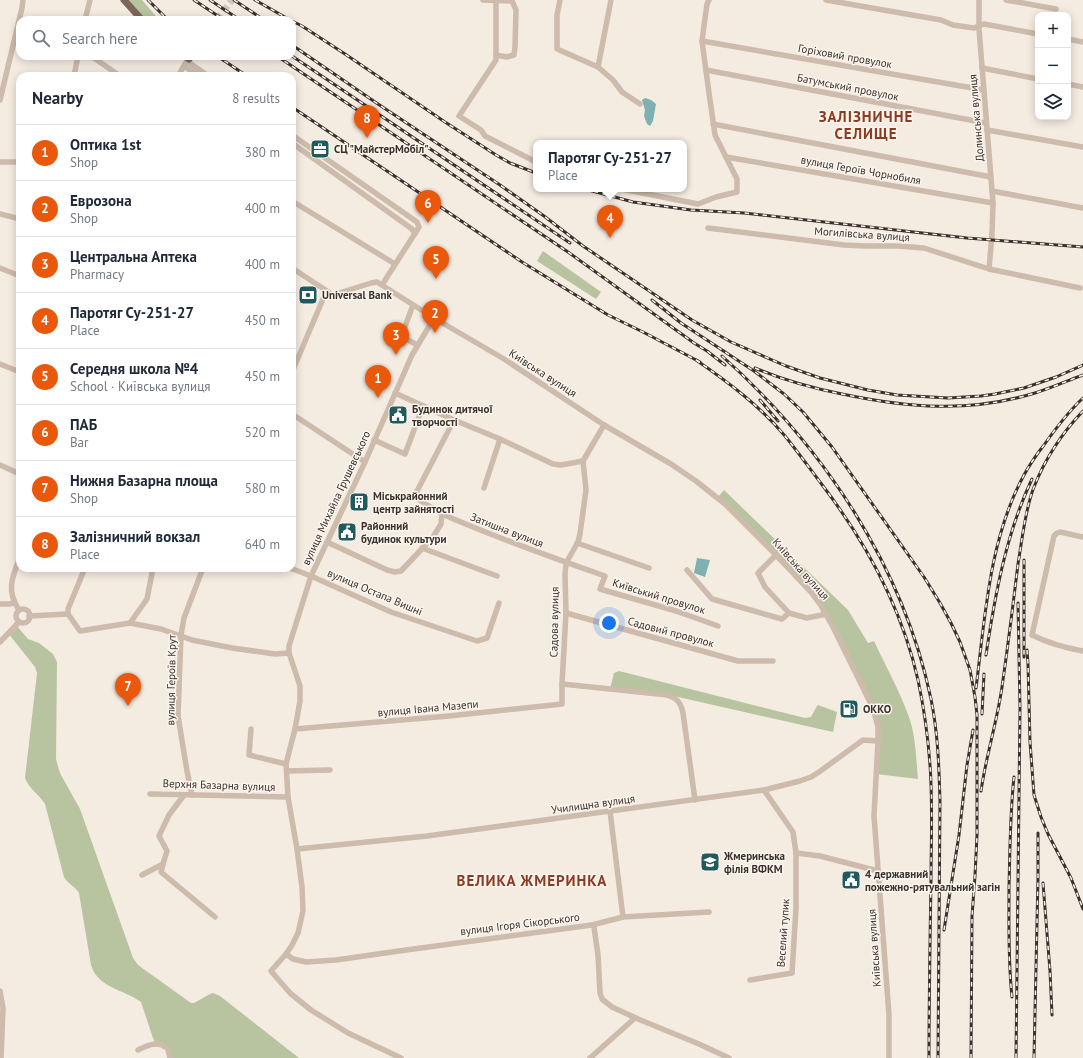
<!DOCTYPE html>
<html lang="en">
<head>
<meta charset="utf-8">
<style>
  :root { --surface:#fff; --page:#f2f2f3; --text:#1f2937; --muted:#747a83; --line:#e0e1e3; --accent:#ea580c }
  body { margin:0; font-family:"PT Sans",sans-serif; background:var(--page); color:var(--text) }
  .controls { position:absolute; right:12px; top:12px; display:grid; overflow:hidden; border-radius:8px; box-shadow:0 2px 10px #0003 }
  .controls button { width:36px; height:36px; display:grid; place-items:center; padding:0; border:0; border-bottom:1px solid var(--line); background:var(--surface); color:var(--text); font:20px sans-serif }
  .you { position:absolute; left:609px; top:623px; width:14px; height:14px; margin:-10px; border:3px solid #fff; border-radius:50%; background:#1a73e8; box-shadow:0 0 0 6px #1a73e833 }
  .badge { display:grid; place-items:center; width:26px; height:26px; border-radius:50%; background:var(--accent); color:#fff; font-size:13px; font-weight:700 }
  .pin { position:absolute; translate:-50% -33px; filter:drop-shadow(0 1px 2px #0008) }
  .pin::after { content:''; position:absolute; top:21px; width:14px; height:12px; background:inherit; clip-path:polygon(0 0,100% 0,50% 100%) }
  .popup { position:absolute; left:533px; top:140px; width:154px; height:52px; box-sizing:border-box; display:grid; place-content:center; border-radius:8px; background:var(--surface); filter:drop-shadow(0 1px 3px #0005); font-size:13px; white-space:nowrap; color:var(--muted) }
  .popup b { font-size:15px; color:var(--text) }
  .popup::after { content:''; position:absolute; left:50%; top:100%; margin-left:-8px; border:8px solid transparent; border-top-color:var(--surface) }
  .list { margin:0; padding:0; list-style:none }
  h2 { display:flex; justify-content:space-between; align-items:center; height:52px; margin:0; padding:0 16px; font-size:17px }
  h2 small { font-size:13px; font-weight:400; color:var(--muted) }
  .list li { display:grid; grid-template-columns:26px 1fr auto; gap:12px; align-items:center; box-sizing:border-box; height:56px; padding:0 16px; border-top:1px solid var(--line) }
  .list b { display:block; font-size:15px; white-space:nowrap }
  .list p { margin:0; font-size:13px; white-space:nowrap; color:var(--muted) }
  .list em { font-size:13px; font-style:normal; color:var(--muted) }
  .icon { flex:none; width:22px; height:22px; fill:none; stroke:currentColor; stroke-width:2; stroke-linecap:round; stroke-linejoin:round }
  .map { position:relative; flex:none; width:1083px; height:1058px; overflow:hidden }
  .search { position:absolute; background:var(--surface); box-shadow:0 2px 10px #0003; left:16px; top:16px; width:280px; height:44px; display:flex; align-items:center; gap:10px; box-sizing:border-box; padding:0 14px; border-radius:12px; color:var(--muted); font-size:15px }
  .panel { position:absolute; background:var(--surface); box-shadow:0 2px 10px #0003; left:16px; top:72px; width:280px; height:500px; border-radius:12px }
  .map>svg:first-child { display:block }
  .green { fill:#b8c4a0 }
  .water { fill:#7fb0b2 }
  .lines { fill:none; stroke-linecap:round; stroke-linejoin:round }
  .major-tunnel { stroke:#cfc6bd; stroke-width:7; stroke-dasharray:7 3.5; stroke-linecap:butt }
  .minor { stroke:#cdbbac; stroke-width:5.5 }
  .major { stroke:#7d675c; stroke-width:7 }
  .rail-casing { stroke:#3b302b; stroke-width:3 }
  .rail { stroke:#fbf5ee; stroke-width:1.5; stroke-dasharray:4.5; stroke-linecap:butt }
  .labels { text-anchor:middle; dominant-baseline:central; stroke-width:3; stroke-linejoin:round; paint-order:stroke }
  .street-label { font-size:11px; fill:#3b302b; stroke:#fbf5ee }
  .poi-label { font-size:11px; font-weight:bold; fill:#3b302b; stroke:#fbf5ee; text-anchor:start }
  .district-label { font-size:15px; font-weight:bold; letter-spacing:1px; fill:#8c3b22; stroke:#fbf5ee }
</style>
</head>
<body>
<div class="map">
<svg width="1083" height="1058" viewBox="0 0 1083 1058">
  <rect width="100%" height="100%" fill="#f4ebe1"/>
  <g class="green">
    <path d="M124,0H142L159,20H142Z"/>
    <path d="M543,251L601,292L596,299L537,261Z"/>
    <path d="M724,490L848,610L868,643L874,641C886,667 901,693 910,720C916,739 916,759 918,779L876,774L877,722L820,604L718,497Z"/>
    <path d="M16,625L28,639L39,643L53,654L57,662L56,759L59,770L61,775L80,809L133,958L138,965L191,1003H194L210,994L213,993L220,996L299,1058H170L169,1052L156,1044L153,1038L141,1002C123,989 98,988 91,965L79,893C75,886 69,885 64,877L45,804C39,794 29,789 25,778L37,673L35,667L8,633Z"/>
    <path d="M619,671L805,718L811,717L817,706L818,705L837,712L833,732L665,694L610,689L614,673Z"/>
  </g>
  <g class="water">
    <path d="M645,98L651,100L656,104L653,121L650,126L647,124L644,116L645,110L642,100Z"/>
    <path d="M697,558L710,560L705,577L694,573Z"/>
  </g>
  <g class="lines">
    <path class="major-tunnel" d="M217,20L232,0"/>
    <g class="minor">
      <path d="M483,0L512,1"/>
      <path d="M560,0L557,15V49L598,67"/>
      <path d="M611,0L598,67L613,80L622,92L640,104"/>
      <path d="M826,0L941,20L953,25L974,28L984,24L1038,34"/>
      <path d="M979,0V29L993,203L992,234L989,269"/>
      <path d="M1006,0L1056,9"/>
      <path d="M496,1V60L459,116L481,130L485,136L536,162"/>
      <path d="M85,20L90,0"/>
      <path d="M1068,39L1083,42"/>
      <path d="M702,41L984,90"/>
      <path d="M496,55L507,57L514,55L515,47L516,10L512,1V0"/>
      <path d="M91,56L120,76"/>
      <path d="M187,61L208,76"/>
      <path d="M184,66L199,76"/>
      <path d="M982,68L1038,79"/>
      <path d="M706,70L986,123"/>
      <path d="M74,76L78,56"/>
      <path d="M178,76L188,59"/>
      <path d="M1068,84L1083,87"/>
      <path d="M0,100L22,8L23,0"/>
      <path d="M713,124L991,177"/>
      <path d="M987,130L1083,147"/>
      <path d="M292,135L417,222L419,227L382,285"/>
      <path d="M292,143L412,229L415,234"/>
      <path d="M726,157L993,203"/>
      <path d="M0,162H16L20,161"/>
      <path d="M622,189L698,204L716,197L737,192V179L715,135L709,93L702,41L707,4L709,0"/>
      <path d="M992,191L1083,208"/>
      <path d="M292,201L395,264"/>
      <path d="M0,214L20,219"/>
      <path d="M708,228L844,245L865,246H898L924,248L989,269L1080,288"/>
      <path d="M0,268L20,276"/>
      <path d="M292,268L333,295L371,283L377,282L434,318L504,359L604,425L671,464L696,481L725,504L776,555L811,592L820,604L833,627L870,702L874,712L878,727V741L874,816L889,1015V1058"/>
      <path d="M413,305L403,332V337L417,345"/>
      <path d="M0,364L20,372"/>
      <path d="M292,372L323,299"/>
      <path d="M395,393L454,420L500,439L553,464L561,465L583,461"/>
      <path d="M292,414L365,462"/>
      <path d="M374,440L405,454L423,406"/>
      <path d="M0,465L20,474"/>
      <path d="M484,488L500,439"/>
      <path d="M442,514C495,537 550,557 605,576L600,589L676,611L718,626"/>
      <path d="M1083,537L1060,532L1057,533L1054,536L1032,635C1048,643 1066,648 1083,651"/>
      <path d="M327,542L387,570L395,572L401,571L433,537L441,524L442,514L416,498V493L454,420"/>
      <path d="M577,543L649,568"/>
      <path d="M422,548L497,576"/>
      <path d="M776,555L758,573L765,587L789,613L807,618L826,614"/>
      <path d="M85,568L68,609V614L80,631L130,623L161,629L192,640L232,648L275,654L289,653"/>
      <path d="M290,568L311,576L391,612L477,641L487,638L499,603"/>
      <path d="M687,570L712,599L782,619L789,613"/>
      <path d="M0,604H9L14,603"/>
      <circle cx="23" cy="616" r="7"/>
      <path d="M19,610C6,591 12,577 20,557"/>
      <path d="M566,613L738,661H773"/>
      <path d="M29,617V616L68,614"/>
      <path d="M130,623L147,599L153,568"/>
      <path d="M0,642L19,622"/>
      <path d="M562,684L658,694C672,695 680,698 683,713L695,800"/>
      <path d="M251,729L249,755L286,764"/>
      <path d="M295,729L449,716L562,704V684L566,613L565,574L566,563L578,542L580,534L586,490L583,461L604,425"/>
      <path d="M287,771L330,770"/>
      <path d="M150,794L288,797"/>
      <path d="M184,795L169,815L159,836L167,851L163,864L161,872L215,917"/>
      <path d="M192,795L187,771L178,716L181,635L184,618L203,568"/>
      <path d="M297,849L427,836L479,829L764,790L800,781L811,777L819,772L863,740L878,741"/>
      <path d="M796,853L820,856L878,871"/>
      <path d="M142,875L163,864"/>
      <path d="M623,917L709,912"/>
      <path d="M592,925L623,917L610,811"/>
      <path d="M286,954L293,959L306,962L336,960L406,950L592,925L594,927L598,955L600,993L602,999L612,1007L638,1019L699,1044L729,1058"/>
      <path d="M750,980L792,973L796,908V853L793,832L764,790"/>
      <path d="M0,991L3,1008L1,1058"/>
      <path d="M138,1050C148,1045 158,1040 168,1049L170,1058"/>
      <path d="M401,1058L348,1033L311,1010L290,993L271,971L286,954L292,945L298,933L303,911L302,887L297,849L288,797L286,764L295,729L300,701V686L289,653V646L311,576L365,462L412,355L434,318"/>
      <path d="M590,1058L635,1018"/>
    </g>
    <g class="major">
      <path d="M124,0L142,20"/>
      <path d="M185,56L189,59L191,56"/>
    </g>
    <g class="rail-casing">
      <g id="rail">
        <path d="M148,0L168,20"/>
        <path d="M194,0L224,20"/>
        <path d="M210,0L240,20"/>
        <path d="M234,0L264,20"/>
        <path d="M255,0L290,20"/>
        <path d="M292,21L302,26L345,54L445,122L496,155L510,163L536,173"/>
        <path d="M292,45L375,102L500,185L544,216L583,246L692,320L731,342L786,366L820,378L868,390L897,395L948,398L981,396L995,394L1024,388L1056,377L1083,365"/>
        <path d="M217,56L247,76"/>
        <path d="M277,56L568,252L694,343L707,351L725,365"/>
        <path d="M292,56L570,243"/>
        <path d="M292,107L522,262L608,315L643,332L700,362"/>
        <path d="M585,189L633,202L691,210L744,213L967,238L1083,247"/>
        <path d="M652,300L681,323L754,371L784,394L803,412L832,447L924,577L940,603L951,623L960,642L970,670L975,697L977,715V835L975,876L972,916L971,1058"/>
        <path d="M722,356C823,446 903,566 931,699C938,733 939,767 940,801L938,1058"/>
        <path d="M696,360C728,382 760,406 785,436C798,452 810,469 823,486C867,544 902,609 918,680C924,708 928,737 930,765C933,804 931,843 931,882C930,941 929,999 929,1058"/>
        <path d="M755,368C783,380 812,388 842,394C909,408 969,413 1035,393C1051,388 1067,381 1083,375"/>
        <path d="M760,400L778,421"/>
        <path d="M1024,560V657"/>
        <path d="M1027,650L1028,664L1030,742L1034,795L1041,817L1048,834L1071,878L1083,909"/>
        <path d="M986,655C995,595 1006,534 1032,479"/>
        <path d="M976,688C985,618 989,539 1024,475C1030,464 1037,454 1044,445C1056,428 1068,412 1083,398"/>
        <path d="M982,714L984,674"/>
        <path d="M981,791C986,756 997,722 1002,687C1008,646 1013,605 1018,564C1022,541 1025,509 1034,487C1045,459 1062,433 1083,411"/>
        <path d="M1043,883L1050,971L1052,1015"/>
        <path d="M944,930L959,835L967,765L973,730"/>
        <path d="M1012,997C1008,960 1009,924 1009,887C1010,850 1010,814 1014,777"/>
        <path d="M1016,1058L1020,708L1018,603"/>
        <path d="M1034,1058L1038,878V833"/>
      </g>
    </g>
    <use href="#rail" class="rail"/>
  </g>
  <defs>
    <g id="office-square" transform="scale(1)"><rect x="-9" y="-9" width="18" height="18" rx="4" fill="#1f5a5e" stroke="#fbf5ee"/><path d="M-6-3h4V-5.5h4V-3h4V5H-6ZM-1-4.5V-3h2v-1.5ZM-6 0V1H6V0Z" fill="#fff"/></g>
    <g id="bank-square" transform="scale(1)"><rect x="-9" y="-9" width="18" height="18" rx="4" fill="#1f5a5e" stroke="#fbf5ee"/><path d="M-6-4H6V4H-6ZM0-2.3a2.3 2.3 0 1 0 0 4.6a2.3 2.3 0 1 0 0-4.6Z" fill="#fff"/></g>
    <g id="civic-square" transform="scale(1)"><rect x="-9" y="-9" width="18" height="18" rx="4" fill="#1f5a5e" stroke="#fbf5ee"/><path d="M-.6-6.5H3V-4.5H.6V-3L4-1V1h2V6H-6V1h2V-1L-.6-3ZM-1.2 2.5V6h2.4V2.5Z" fill="#fff"/></g>
    <g id="building-square" transform="scale(1)"><rect x="-9" y="-9" width="18" height="18" rx="4" fill="#1f5a5e" stroke="#fbf5ee"/><path d="M-4-6H4V6H1V3H-1V6H-4ZM-2.5-4.3h1.7v1.8h-1.7ZM.8-4.3h1.7v1.8H.8ZM-2.5-1h1.7V.8h-1.7ZM.8-1h1.7V.8H.8Z" fill="#fff"/></g>
    <g id="fuel-square" transform="scale(1)"><rect x="-9" y="-9" width="18" height="18" rx="4" fill="#1f5a5e" stroke="#fbf5ee"/><path d="M-5.5-6h7V0h2V4h1.3V-2.5L3-4.5l.8-.8L6-3V5H2.5V1h-1V6h-7ZM-4.2-4.7v3.2H.2V-4.7Z" fill="#fff"/></g>
    <g id="university-square" transform="scale(1)"><rect x="-9" y="-9" width="18" height="18" rx="4" fill="#1f5a5e" stroke="#fbf5ee"/><path d="M0-5L7-2L0 1L-7-2ZM-4 1L0 2.5L4 1V4Q0 6-4 4Z" fill="#fff"/></g>
  </defs>
  <g fill-rule="evenodd">
    <use href="#office-square" x="320" y="149"/>
    <use href="#bank-square" x="308" y="295"/>
    <use href="#civic-square" x="398" y="415"/>
    <use href="#building-square" x="359" y="502"/>
    <use href="#civic-square" x="347" y="532"/>
    <use href="#fuel-square" x="849" y="709"/>
    <use href="#university-square" x="710" y="862"/>
    <use href="#civic-square" x="851" y="880"/>
  </g>
  <g class="labels">
    <g class="street-label">
      <text transform="translate(845 56) rotate(10)">Горіховий провулок</text>
      <text transform="translate(848 87) rotate(11)">Батумський провулок</text>
      <text transform="translate(976 118) rotate(-95)">Долинська вулиця</text>
      <text transform="translate(861 170) rotate(10)">вулиця Героїв Чорнобиля</text>
      <text transform="translate(862 234) rotate(4)">Могилівська вулиця</text>
      <text transform="translate(543 373) rotate(33)">Київська вулиця</text>
      <text transform="translate(336 498) rotate(-65)">вулиця Михайла Грушевського</text>
      <text transform="translate(507 530) rotate(21)">Затишна вулиця</text>
      <text transform="translate(801 569) rotate(48)">Київська вулиця</text>
      <text transform="translate(375 592) rotate(23)">вулиця Остапа Вишні</text>
      <text transform="translate(659 596) rotate(17)">Київський провулок</text>
      <text transform="translate(554 622) rotate(-89)">Садова вулиця</text>
      <text transform="translate(671 632) rotate(15)">Садовий провулок</text>
      <text transform="translate(171 680) rotate(-89)">вулиця Героїв Крут</text>
      <text transform="translate(428 708) rotate(-5)">вулиця Івана Мазепи</text>
      <text transform="translate(219 785) rotate(2)">Верхня Базарна вулиця</text>
      <text transform="translate(593 804) rotate(-8)">Училищна вулиця</text>
      <text transform="translate(520 924) rotate(-7)">вулиця Ігоря Сікорського</text>
      <text transform="translate(783 933) rotate(-86)">Веселий тупик</text>
      <text transform="translate(874 948) rotate(-94)">Київська вулиця</text>
    </g>
    <g class="poi-label">
      <text x="334" y="149">СЦ "МайстерМобіл"</text>
      <text x="322" y="295">Universal Bank</text>
      <text x="412" y="409">Будинок дитячої<tspan x="412" dy="13">творчості</tspan></text>
      <text x="373" y="496">Міськрайонний<tspan x="373" dy="13">центр зайнятості</tspan></text>
      <text x="361" y="526">Районний<tspan x="361" dy="13">будинок культури</tspan></text>
      <text x="863" y="709">ОККО</text>
      <text x="724" y="856">Жмеринська<tspan x="724" dy="13">філія ВФКМ</tspan></text>
      <text x="865" y="874">4 державний<tspan x="865" dy="13">пожежно-рятувальний загін</tspan></text>
    </g>
    <g class="district-label">
      <text x="866" y="116">ЗАЛІЗНИЧНЕ<tspan x="866" dy="17">СЕЛИЩЕ</tspan></text>
      <text x="532" y="880">ВЕЛИКА ЖМЕРИНКА</text>
    </g>
  </g>
</svg>
<div class="controls">
<button>+</button>
<button>−</button>
<button><svg class="icon" aria-label="layers" viewBox="0 0 24 24"><path d="M12 4l9 5-9 5-9-5zM3 14l9 5 9-5"/></svg></button>
</div>
<div class="you"></div>
<div class="pin badge" style="left:378px;top:398px">1</div>
<div class="pin badge" style="left:435px;top:333px">2</div>
<div class="pin badge" style="left:396px;top:355px">3</div>
<div class="pin badge" style="left:610px;top:238px">4</div>
<div class="popup"><b>Паротяг Су-251-27</b>Place</div>
<div class="pin badge" style="left:436px;top:279px">5</div>
<div class="pin badge" style="left:428px;top:223px">6</div>
<div class="pin badge" style="left:128px;top:706px">7</div>
<div class="pin badge" style="left:367px;top:138px">8</div>
<div class="search"><svg class="icon" aria-label="search" viewBox="0 0 24 24"><circle cx="10" cy="10" r="6"/><path d="M15 15l6 6"/></svg>Search here</div>
<section class="panel">
<h2>Nearby<small>8 results</small></h2>
<ul class="list">
<li><span class="badge">1</span><div><b>Оптика 1st</b><p>Shop</p></div><em>380 m</em></li>
<li><span class="badge">2</span><div><b>Еврозона</b><p>Shop</p></div><em>400 m</em></li>
<li><span class="badge">3</span><div><b>Центральна Аптека</b><p>Pharmacy</p></div><em>400 m</em></li>
<li><span class="badge">4</span><div><b>Паротяг Су-251-27</b><p>Place</p></div><em>450 m</em></li>
<li><span class="badge">5</span><div><b>Середня школа №4</b><p>School · Київська вулиця</p></div><em>450 m</em></li>
<li><span class="badge">6</span><div><b>ПАБ</b><p>Bar</p></div><em>520 m</em></li>
<li><span class="badge">7</span><div><b>Нижня Базарна площа</b><p>Shop</p></div><em>580 m</em></li>
<li><span class="badge">8</span><div><b>Залізничний вокзал</b><p>Place</p></div><em>640 m</em></li>
</ul>
</section>
</div>
</body>
</html>
